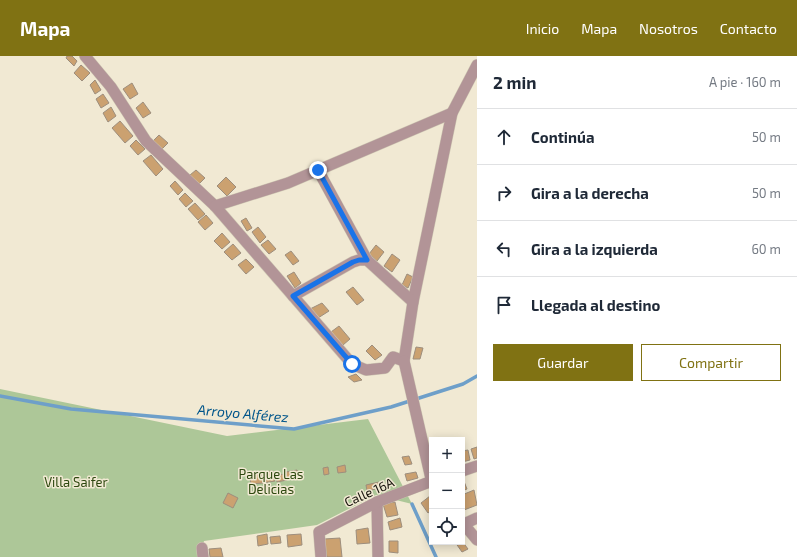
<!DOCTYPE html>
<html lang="es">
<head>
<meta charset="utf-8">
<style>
  :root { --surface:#fff; --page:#f6f6f7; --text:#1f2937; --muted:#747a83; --line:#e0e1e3; --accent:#807213 }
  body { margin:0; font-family:"Exo 2",sans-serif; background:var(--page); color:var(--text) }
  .controls { position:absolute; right:12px; bottom:12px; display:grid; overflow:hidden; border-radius:0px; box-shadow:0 2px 10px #0003 }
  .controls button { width:36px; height:36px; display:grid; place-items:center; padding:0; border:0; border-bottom:1px solid var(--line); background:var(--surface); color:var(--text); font:20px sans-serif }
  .stop { position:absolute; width:12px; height:12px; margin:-9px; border:3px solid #1a73e8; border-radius:50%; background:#fff }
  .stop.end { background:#1a73e8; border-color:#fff; box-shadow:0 1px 4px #0008 }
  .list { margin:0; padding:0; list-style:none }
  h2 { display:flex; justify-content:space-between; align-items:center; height:52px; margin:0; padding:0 16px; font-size:17px }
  h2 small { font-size:13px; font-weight:400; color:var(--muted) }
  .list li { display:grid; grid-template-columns:26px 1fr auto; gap:12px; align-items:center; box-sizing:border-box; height:56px; padding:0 16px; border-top:1px solid var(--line) }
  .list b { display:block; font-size:15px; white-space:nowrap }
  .list em { font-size:13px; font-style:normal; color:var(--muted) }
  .actions { display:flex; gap:8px; padding:12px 16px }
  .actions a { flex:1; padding:9px 0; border:1px solid var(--accent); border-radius:0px; text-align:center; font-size:14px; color:var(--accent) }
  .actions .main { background:var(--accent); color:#fff }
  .icon { flex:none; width:22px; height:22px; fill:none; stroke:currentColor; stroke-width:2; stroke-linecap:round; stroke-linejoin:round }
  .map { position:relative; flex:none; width:477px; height:501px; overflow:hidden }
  header { display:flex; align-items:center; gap:24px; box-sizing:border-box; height:56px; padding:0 20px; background:var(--accent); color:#fff }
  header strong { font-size:19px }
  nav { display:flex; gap:22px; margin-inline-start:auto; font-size:14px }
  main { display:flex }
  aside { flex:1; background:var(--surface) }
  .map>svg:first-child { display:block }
  .green { fill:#adc798 }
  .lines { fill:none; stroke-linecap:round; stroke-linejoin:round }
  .stream { stroke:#6e9fc9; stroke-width:3.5 }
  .building { fill:#cba170; stroke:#9d8e7d }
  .minor-casing { stroke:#cec7b3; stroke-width:12 }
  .minor { stroke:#b29497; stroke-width:11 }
  .route { stroke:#1a73e8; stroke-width:5 }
  .labels { text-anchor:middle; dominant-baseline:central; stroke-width:3; stroke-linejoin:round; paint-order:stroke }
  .park-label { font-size:13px; fill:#2d480f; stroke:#f1e9d3 }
  .street-label { font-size:13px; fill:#17140c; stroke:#f1e9d3 }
  .water-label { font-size:14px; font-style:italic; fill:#00558a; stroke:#f1e9d3 }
</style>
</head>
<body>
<header>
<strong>Mapa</strong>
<nav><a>Inicio</a><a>Mapa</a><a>Nosotros</a><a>Contacto</a></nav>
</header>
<main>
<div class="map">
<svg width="477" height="501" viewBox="0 0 477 501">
  <rect width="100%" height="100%" fill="#f1e9d3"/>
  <path class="green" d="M0,333L227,380L368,363L412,448L376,439L317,469L204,485L202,492L203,501H0Z"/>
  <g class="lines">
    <g class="stream">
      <path d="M0,340L71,353L294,373L391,351L463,328L477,320"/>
      <path d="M412,448L436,501"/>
    </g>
  </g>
  <g class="building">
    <path d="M67,0H72L77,5L74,10L66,2Z"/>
    <path d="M81,9L90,17L82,25L74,17Z"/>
    <path d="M95,24L101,34L95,38L90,29Z"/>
    <path d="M132,27L138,38L130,43L123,33Z"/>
    <path d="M103,38L109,47L101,52L96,43Z"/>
    <path d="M143,46L151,57L143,62L136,52Z"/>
    <path d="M111,51L116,60L108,66L103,57Z"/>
    <path d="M120,65L133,80L125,87L112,72Z"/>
    <path d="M159,79L168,87L162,93L153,85Z"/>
    <path d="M136,84L145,93L138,99L130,90Z"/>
    <path d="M151,99L163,113L156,120L143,105Z"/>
    <path d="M196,114L205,122L199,128L190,119Z"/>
    <path d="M226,121L236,131L227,140L217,130Z"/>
    <path d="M175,125L183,134L178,139L170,130Z"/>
    <path d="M185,137L193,145L186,151L179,143Z"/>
    <path d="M195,147L205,158L198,164L188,153Z"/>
    <path d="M206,159L213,167L205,174L198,166Z"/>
    <path d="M246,162L252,172L247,175L241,165Z"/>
    <path d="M258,171L266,181L260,187L252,176Z"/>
    <path d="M222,177L230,186L222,193L214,185Z"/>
    <path d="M268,184L276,193L269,198L261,189Z"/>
    <path d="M233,188L241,197L232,204L224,196Z"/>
    <path d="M376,189L384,196L377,205L369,198Z"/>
    <path d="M291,195L299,205L293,209L285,199Z"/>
    <path d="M392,198L400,204L392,216L384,210Z"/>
    <path d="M246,203L254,211L246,218L238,209Z"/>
    <path d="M294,216L301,227L295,232L287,220Z"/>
    <path d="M407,218L413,221L408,232L402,229Z"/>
    <path d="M353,231L364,244L357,249L346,236Z"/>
    <path d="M322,247L329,255L318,262L310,253Z"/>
    <path d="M339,270L350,283L343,289L331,276Z"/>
    <path d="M372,289L382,299L375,304L366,295Z"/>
    <path d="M416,291L423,292L420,303H413Z"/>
    <path d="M356,318L362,324L354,326L348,321Z"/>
    <path d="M477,391V402L474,403L471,393Z"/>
    <path d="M468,394L470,404L462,406V395Z"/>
    <path d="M409,400L412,408L405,409L402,401Z"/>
    <path d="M345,409L346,416L338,417L337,411Z"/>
    <path d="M328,411L329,418L324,419L323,412Z"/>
    <path d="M297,414L298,421L287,423L286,416Z"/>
    <path d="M273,415L275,425L263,427L261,416Z"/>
    <path d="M261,416L263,427L251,428L249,418Z"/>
    <path d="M416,416L418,422L407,425L405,418Z"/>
    <path d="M286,418L287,424L277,426L276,419Z"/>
    <path d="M463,423L467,433L462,435V424Z"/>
    <path d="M379,426L380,432L367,435L366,429Z"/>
    <path d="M474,434L477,449L464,454L462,439Z"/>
    <path d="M228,437L238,442L233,452L223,447Z"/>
    <path d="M430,440L432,454L428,457L421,447Z"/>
    <path d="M395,446L398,459L387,461L383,448Z"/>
    <path d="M400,462L402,471L390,474L388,466Z"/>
    <path d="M368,472L370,487L357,488L356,474Z"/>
    <path d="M267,478L268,488L258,490L257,480Z"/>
    <path d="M301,478L302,489L288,491L287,479Z"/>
    <path d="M280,480L281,487L271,488L270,481Z"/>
    <path d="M340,482L342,501H327L324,483Z"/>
    <path d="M389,485H398V497L389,496Z"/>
    <path d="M462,485L468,493L462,496L455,486Z"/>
    <path d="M221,492L223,501H210L209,493Z"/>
  </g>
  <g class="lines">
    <g class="minor-casing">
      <g id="minor">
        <path d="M85,0L111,31L146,85L215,150L352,308L366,314L385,312L393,301L404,305L413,246L452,57L477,9"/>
        <path d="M318,114L367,204"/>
        <path d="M215,150L288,127L452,57"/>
        <path d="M293,240L353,206L359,204H367L413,246"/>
        <path d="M404,305L432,427"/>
        <path d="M462,415L477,410"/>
        <path d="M377,446L378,501"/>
        <path d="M462,466L477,484"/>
        <path d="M464,468L477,462"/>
        <path d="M202,492L203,501"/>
        <path d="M321,501L319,476L377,446L432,425"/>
      </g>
    </g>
    <use href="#minor" class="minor"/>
  </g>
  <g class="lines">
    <path class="route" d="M318,114L367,204H359L353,206L293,240L352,308"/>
  </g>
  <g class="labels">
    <g class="park-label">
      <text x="271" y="418">Parque Las<tspan x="271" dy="15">Delicias</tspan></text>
      <text x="76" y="426">Villa Saifer</text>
    </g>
    <g class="street-label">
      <text transform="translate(369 436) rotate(-24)">Calle 16A</text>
    </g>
    <g class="water-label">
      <text transform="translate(243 357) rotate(5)">Arroyo Alférez</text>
    </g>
  </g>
</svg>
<div class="controls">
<button>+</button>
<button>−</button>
<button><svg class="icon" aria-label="locate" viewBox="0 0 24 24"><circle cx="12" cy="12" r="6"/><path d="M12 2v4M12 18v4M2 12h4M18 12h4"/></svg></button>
</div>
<div class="stop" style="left:352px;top:308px"></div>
<div class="stop end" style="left:318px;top:114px"></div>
</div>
<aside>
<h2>2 min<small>A pie · 160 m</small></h2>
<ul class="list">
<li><svg class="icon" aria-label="ahead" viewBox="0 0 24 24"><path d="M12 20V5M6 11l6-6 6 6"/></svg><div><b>Continúa</b></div><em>50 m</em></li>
<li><svg class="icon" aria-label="right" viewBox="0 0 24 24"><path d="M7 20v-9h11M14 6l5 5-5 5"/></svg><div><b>Gira a la derecha</b></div><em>50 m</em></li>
<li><svg class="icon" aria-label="left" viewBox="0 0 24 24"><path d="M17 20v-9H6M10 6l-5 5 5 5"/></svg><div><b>Gira a la izquierda</b></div><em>60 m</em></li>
<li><svg class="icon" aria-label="arrive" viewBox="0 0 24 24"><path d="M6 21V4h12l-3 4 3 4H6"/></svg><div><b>Llegada al destino</b></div></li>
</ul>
<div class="actions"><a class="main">Guardar</a><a>Compartir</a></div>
</aside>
</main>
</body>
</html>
